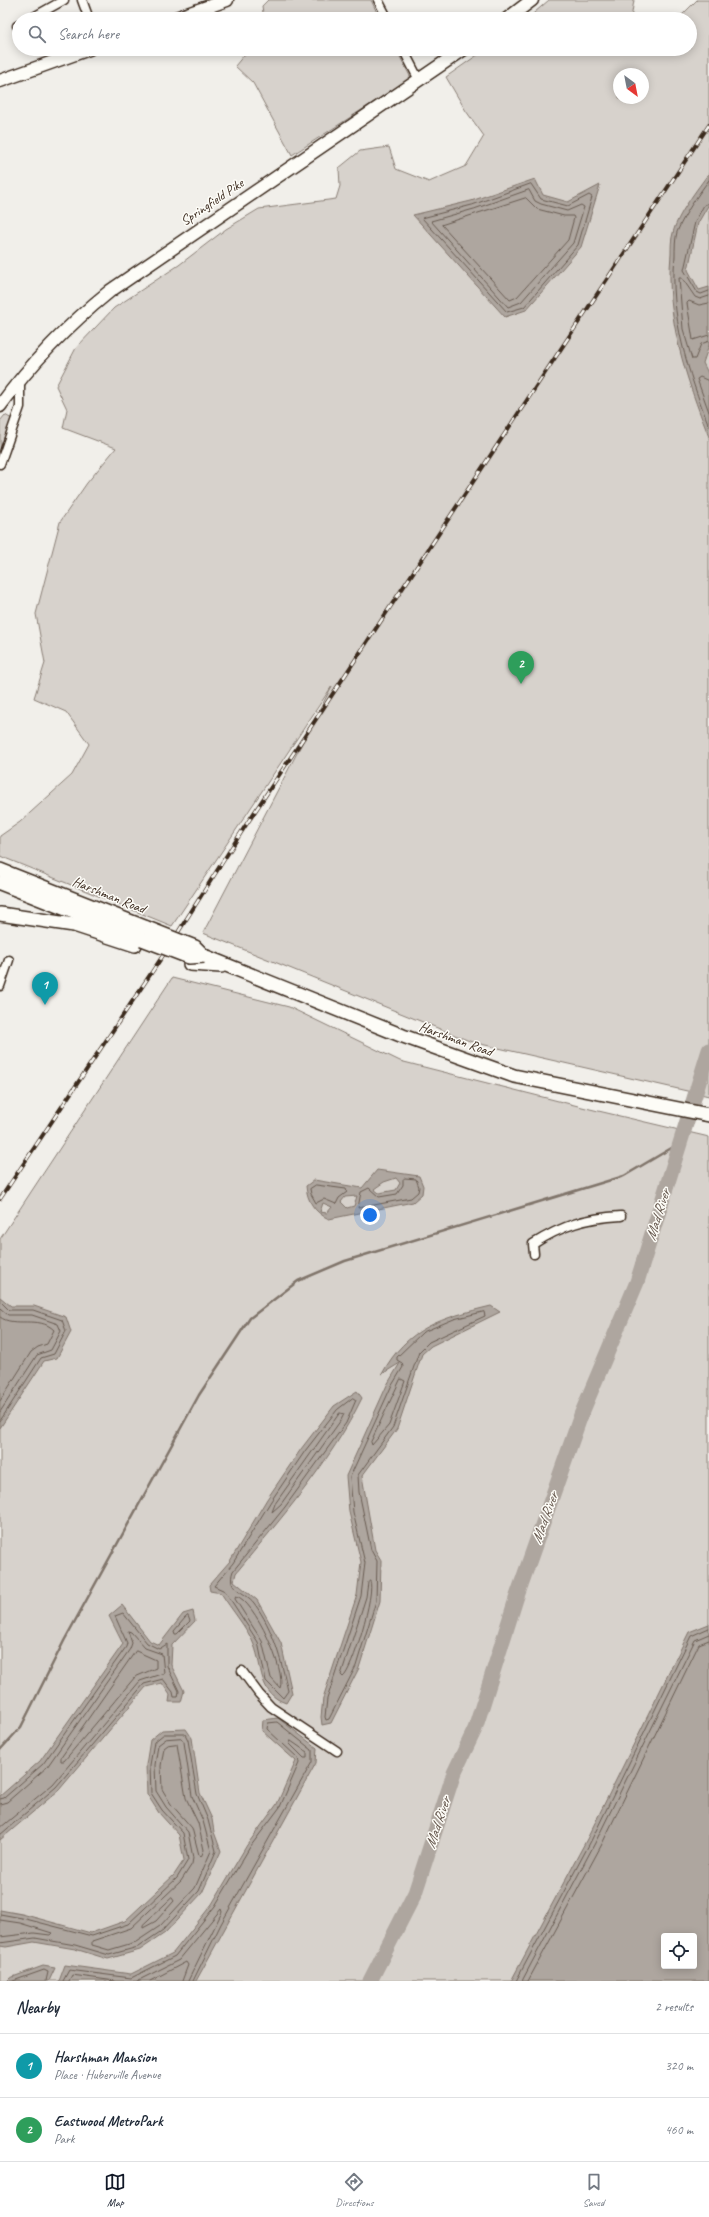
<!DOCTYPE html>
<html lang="en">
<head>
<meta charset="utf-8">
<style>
  :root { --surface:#fff; --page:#f2f2f3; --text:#1f2937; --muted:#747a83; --line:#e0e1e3; --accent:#111827 }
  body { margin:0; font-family:Caveat,sans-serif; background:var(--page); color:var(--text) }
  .controls { position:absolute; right:12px; bottom:12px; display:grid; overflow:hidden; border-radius:4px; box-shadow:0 2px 10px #0003 }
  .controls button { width:36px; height:36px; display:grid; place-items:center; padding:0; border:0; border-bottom:1px solid var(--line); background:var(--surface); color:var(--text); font:20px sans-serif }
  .compass { position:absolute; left:613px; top:68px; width:36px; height:36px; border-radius:50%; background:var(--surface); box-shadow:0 2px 10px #0003; rotate:148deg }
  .you { position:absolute; left:370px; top:1215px; width:14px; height:14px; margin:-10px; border:3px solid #fff; border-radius:50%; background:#1a73e8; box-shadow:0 0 0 6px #1a73e833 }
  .badge { display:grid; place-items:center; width:26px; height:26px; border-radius:50%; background:var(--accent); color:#fff; font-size:13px; font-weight:700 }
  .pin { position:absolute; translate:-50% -33px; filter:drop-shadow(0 1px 2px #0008) }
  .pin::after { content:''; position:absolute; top:21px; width:14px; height:12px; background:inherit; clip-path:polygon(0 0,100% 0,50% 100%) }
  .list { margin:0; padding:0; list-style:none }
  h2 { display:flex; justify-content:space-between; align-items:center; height:52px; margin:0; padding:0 16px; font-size:17px }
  h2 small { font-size:13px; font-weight:400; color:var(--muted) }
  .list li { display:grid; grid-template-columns:26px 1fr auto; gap:12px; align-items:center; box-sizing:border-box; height:64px; padding:0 16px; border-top:1px solid var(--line) }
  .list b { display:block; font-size:15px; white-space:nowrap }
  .list p { margin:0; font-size:13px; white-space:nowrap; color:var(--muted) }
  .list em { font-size:13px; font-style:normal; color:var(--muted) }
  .icon { flex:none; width:22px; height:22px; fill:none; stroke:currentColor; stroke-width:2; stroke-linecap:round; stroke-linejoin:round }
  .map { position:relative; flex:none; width:709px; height:1981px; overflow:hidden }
  .search { position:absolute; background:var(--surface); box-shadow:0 2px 10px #0003; left:12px; right:12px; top:12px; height:44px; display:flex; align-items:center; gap:10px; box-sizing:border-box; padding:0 14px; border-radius:22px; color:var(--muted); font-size:15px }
  .sheet { height:180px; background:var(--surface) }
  nav { display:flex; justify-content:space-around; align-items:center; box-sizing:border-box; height:56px; border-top:1px solid var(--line); background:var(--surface); font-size:11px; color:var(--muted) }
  nav a { display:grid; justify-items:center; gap:2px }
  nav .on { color:var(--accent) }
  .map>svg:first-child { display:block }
  .green { fill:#d7d2cc; stroke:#897e75; fill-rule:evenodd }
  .water { fill:#aea69f; stroke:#80746b; fill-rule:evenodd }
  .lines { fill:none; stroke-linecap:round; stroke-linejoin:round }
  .shore { stroke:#695c52; stroke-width:1 }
  .stream { stroke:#80746b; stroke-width:2.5 }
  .river { stroke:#aea69f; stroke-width:15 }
  .street-casing { stroke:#3b2a1e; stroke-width:11 }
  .secondary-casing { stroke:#3b2a1e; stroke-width:15 }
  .primary-casing { stroke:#3b2a1e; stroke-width:16 }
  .street { stroke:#fdfcf7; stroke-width:8 }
  .secondary { stroke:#fdfcf7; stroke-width:12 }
  .primary { stroke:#fdfcf7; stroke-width:13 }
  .rail-casing { stroke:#3b2a1e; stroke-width:4 }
  .rail { stroke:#fdfcf7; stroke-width:2.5; stroke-dasharray:8; stroke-linecap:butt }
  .primary-bridge-casing { stroke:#3b2a1e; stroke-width:16; stroke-linecap:butt }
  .primary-bridge { stroke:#fdfcf7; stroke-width:13 }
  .labels { text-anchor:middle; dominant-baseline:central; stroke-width:3; stroke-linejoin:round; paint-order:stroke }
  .street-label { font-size:14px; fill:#3b2a1e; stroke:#fdfcf7 }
  .water-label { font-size:15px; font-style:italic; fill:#63554b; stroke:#fdfcf7 }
</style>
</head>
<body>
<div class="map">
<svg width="709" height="1981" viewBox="0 0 709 1981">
  <rect width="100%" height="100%" fill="#f1efea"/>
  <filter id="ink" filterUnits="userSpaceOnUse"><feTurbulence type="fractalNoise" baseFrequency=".025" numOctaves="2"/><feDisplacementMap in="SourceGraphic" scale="8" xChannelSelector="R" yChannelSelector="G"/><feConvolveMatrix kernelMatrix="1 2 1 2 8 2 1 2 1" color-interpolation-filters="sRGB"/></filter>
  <g filter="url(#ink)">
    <g class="green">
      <path d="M268,0H371L380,19H264L262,6Z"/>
      <path d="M549,0H634L631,19H527Z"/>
      <path d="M697,0H709V1096L472,1042L203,933L332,686L172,926L0,856V836L20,822L72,775L89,744L66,712L34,698L45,663L36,614L60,522L87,483L116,448L63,428L67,409L56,386L76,348L114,308L179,265L226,229L259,209L336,199L340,186L339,168L360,151L389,147L396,169L429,182L466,166L484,136L466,111L446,77L486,49H640L645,52L648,49H690V19H678ZM619,74H643V98H619Z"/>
      <path d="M249,49H396L411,78L292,155L253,83L235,66Z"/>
      <path d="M5,415L12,419L0,450V421Z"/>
      <path d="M172,978L289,1007L400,1061L590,1109L709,1137V1981H0V1239ZM664,1936H694V1966H664Z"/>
    </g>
    <g class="water">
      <path d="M709,173V204L698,223L688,270L699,290L709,287V345L703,363L709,375V437C686,378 665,318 671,254C671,247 671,239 673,233C677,215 698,188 709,173Z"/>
      <path d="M535,179L543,195L568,202L600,185L581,247L526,310L505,317L413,215L471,201Z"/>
      <path d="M377,1170L419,1176L423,1186L422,1194L413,1202L329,1219C315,1213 307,1201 306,1186L314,1180L362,1188ZM396,1178L400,1183L396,1190L379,1193L374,1189L384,1182ZM357,1196L354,1206L347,1208L341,1202L345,1197ZM323,1203L332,1207L327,1213L320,1212Z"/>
      <path d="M0,1297L11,1306H34L66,1317L71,1332L57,1358L44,1361L0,1428Z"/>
      <path d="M491,1306L500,1312L431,1346L422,1354L397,1429L362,1476L375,1550L381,1560L380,1601L359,1668L331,1723L322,1725L321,1717L323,1698L357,1595L361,1562L349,1512L346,1476L387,1385L400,1363L382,1374C407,1327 442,1318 491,1306Z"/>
      <path d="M357,1391L362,1398C331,1462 281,1518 236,1573L234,1581L257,1600L281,1643L292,1693L286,1703C258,1694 263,1667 254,1645C249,1630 230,1608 221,1593L210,1591L209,1585L230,1561L267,1499L301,1449L334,1406Z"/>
      <path d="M122,1605L150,1641L159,1645L183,1614L193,1611L195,1621L172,1645L171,1665L184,1691L181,1702H169L170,1695L162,1683L146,1687L59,1790L0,1840V1796L40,1761L123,1644L109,1616Z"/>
      <path d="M709,1624V1981H511L587,1839L689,1632ZM664,1936H694V1966H664Z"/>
      <path d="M278,1718L317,1748L316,1763L196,1981H59L65,1965L131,1974L173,1953L212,1904L247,1845L277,1804L296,1761L262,1731L263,1720Z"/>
      <path d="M186,1729L192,1738L200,1793L212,1819L214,1832L221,1851L202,1893L165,1933L140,1950L108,1959L75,1949L34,1942L6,1947L0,1946V1910L22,1914L91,1933L125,1921L174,1875L184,1860L179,1835L159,1813L147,1794L146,1765L150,1740L162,1730Z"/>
      <path d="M43,1966L55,1968L49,1981H7L10,1978Z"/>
    </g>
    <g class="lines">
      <g class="shore">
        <path d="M709,180C697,196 685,213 677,232C675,239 675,249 675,256C669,315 688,372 709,426"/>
        <path d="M531,184L541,199L568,206L589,195L592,197L578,245L524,307L507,312L422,218L472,205Z"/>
        <path d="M529,190L535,201L541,204L567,211L581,205L584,207L573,243L521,302L508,307L431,221L474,209Z"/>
        <path d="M526,198L537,209L564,216H573L574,218L568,240L517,297L510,300L442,225Z"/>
        <path d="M709,203L704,205L695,222L684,270L697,292L701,294L709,291"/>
        <path d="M709,296L700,299L695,297L682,278H679L683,329L692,359H695L701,344L709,341"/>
        <path d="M709,303L699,305L689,301L687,303L693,340L709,335"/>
        <path d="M709,381L700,377L697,379L709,412"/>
        <path d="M405,1178L416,1179L419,1187L418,1192L411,1198L358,1208L361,1192L369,1188L379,1197L397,1194L403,1185V1180Z"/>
        <path d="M316,1185L346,1189L347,1192L339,1198L336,1204L324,1199L316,1203L311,1194L310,1189Z"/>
        <path d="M0,1301L9,1310H33L62,1320L66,1331L54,1354L41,1358L0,1421"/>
        <path d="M0,1308L8,1315H32L58,1324L61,1331L51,1350L37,1355L0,1412"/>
        <path d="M484,1312L485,1316L429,1342L419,1352L393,1427L358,1475L359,1492L371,1550L377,1561L376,1601L356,1666L329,1719L326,1720L325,1717L327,1699L361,1596L365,1563L353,1512L350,1477L391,1387L403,1367L402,1363L397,1360V1357L423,1332L454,1319Z"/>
        <path d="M0,1317C14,1328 39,1315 54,1330L47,1344L38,1347L31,1352L0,1401"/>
        <path d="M401,1379L405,1381L389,1425L372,1445L371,1442Z"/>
        <path d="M353,1398L356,1400L346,1423L285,1507L233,1571C226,1590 245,1591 254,1603C274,1630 281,1660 288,1691L283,1698L266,1681L258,1642L225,1591L214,1586L233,1563L271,1501L305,1451L337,1410Z"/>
        <path d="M340,1413L344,1414L341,1420L281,1504L272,1512L275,1504Z"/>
        <path d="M370,1581C376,1591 352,1672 343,1677L341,1675L366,1597L368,1583Z"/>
        <path d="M236,1596C254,1599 287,1672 280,1688L271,1678L262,1641L235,1599Z"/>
        <path d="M188,1616L190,1621L177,1634H175L174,1631L185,1618Z"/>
        <path d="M136,1651L156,1660V1668L135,1677L64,1761H61V1758Z"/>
        <path d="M181,1738L184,1742L192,1796L203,1821L211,1851L195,1888L160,1926L136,1942L109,1950L92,1945V1941L131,1928L181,1881L192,1864L193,1858L188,1832L166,1807L156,1791L155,1765L158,1745L166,1739Z"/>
        <path d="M291,1741L307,1752V1758H304L290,1744Z"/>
        <path d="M177,1744L186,1798L198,1823L204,1850L201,1857L199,1855L192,1828L171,1804L162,1789L161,1766L164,1748L168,1745Z"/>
        <path d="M0,1799L4,1798L43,1764L126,1647L127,1643L115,1616L123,1613L147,1643L159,1649L167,1644V1666L179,1691L178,1697H174L173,1692L163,1679L144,1684L56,1787L0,1835"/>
        <path d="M0,1804L7,1802L47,1767L130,1649L132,1643L128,1631L131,1632L145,1648L162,1654L164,1673L140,1681L53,1784L0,1828"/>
        <path d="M172,1898L174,1901L156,1921L143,1928V1925Z"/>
        <path d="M0,1914L22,1918L92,1936L128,1924L177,1878L188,1860L183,1833L162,1810L151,1793L150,1765L154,1742L164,1734H185L188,1740L197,1794L208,1820L216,1851L199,1891L163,1930L138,1947L109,1955L75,1945L35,1938L0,1943"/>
        <path d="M0,1920L20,1923L52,1933L50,1935L34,1933L0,1937"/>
        <path d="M13,1981L44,1970L48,1972L46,1981"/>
        <path d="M63,1981L69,1970L131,1978L175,1956L215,1906L250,1847L280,1807L299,1763L298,1758L267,1729L268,1723L277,1722L312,1750V1762L221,1924L193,1981"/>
        <path d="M69,1981L72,1975L115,1981"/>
        <path d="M137,1981L179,1960L221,1909L222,1912L188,1981"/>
        <path d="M150,1981L186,1962L188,1965L182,1981"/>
        <path d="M516,1981L591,1841L691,1636L709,1628"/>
        <path d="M522,1981L595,1843L695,1640L709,1634"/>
        <path d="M528,1981L601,1846L699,1644L709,1640"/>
      </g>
      <path class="stream" d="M0,1750L21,1727L64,1641L199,1395L250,1318L298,1281L345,1261L624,1176L680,1143"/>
      <path class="river" d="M370,1981L415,1893L454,1773L475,1729L516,1599L581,1415L637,1282L709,1050"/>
      <g class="street-casing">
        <g id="street">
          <path d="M82,0L89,19"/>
          <path d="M378,0L388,19"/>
          <path d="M30,19L64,0"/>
          <path d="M17,26L19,25"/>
          <path d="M403,49L419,80"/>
          <path d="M0,464L20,407V380"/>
          <path d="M0,986L9,960"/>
          <path d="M534,1254L533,1244C563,1225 586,1218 621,1216"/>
          <path d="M242,1671L259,1694L271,1707L337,1751"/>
        </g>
      </g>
      <g class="secondary-casing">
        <g id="secondary">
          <path d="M173,19L227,0"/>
          <path d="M507,19L532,0"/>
          <path d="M0,81L89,49"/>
          <path d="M0,406C32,362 68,325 110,291L464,49"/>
        </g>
      </g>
      <g class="primary-casing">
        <g id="primary">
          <path d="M0,870L147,928"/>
          <path d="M0,883L142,939"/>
          <path d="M0,914L74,925L135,945"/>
          <path d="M204,956L403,1036L514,1076L709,1115"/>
          <path d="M190,964L221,966"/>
        </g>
      </g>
      <use href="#street" class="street"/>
      <use href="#secondary" class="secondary"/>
      <use href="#primary" class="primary"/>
      <g class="rail-casing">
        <path id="rail" d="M0,1199L170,945L244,828L709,125"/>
      </g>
      <use href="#rail" class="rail"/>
      <g class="primary-bridge-casing">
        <g id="primary-bridge">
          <path d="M147,928L195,947L204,956"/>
          <path d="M142,939L189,957L204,956"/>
        </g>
      </g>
      <use href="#primary-bridge" class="primary-bridge"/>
    </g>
  </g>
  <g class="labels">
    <g class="street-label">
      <text transform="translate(212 202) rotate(-34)">Springfield Pike</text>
      <text transform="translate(109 895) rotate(22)">Harshman Road</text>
      <text transform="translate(456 1039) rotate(20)">Harshman Road</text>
    </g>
    <g class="water-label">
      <text transform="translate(658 1215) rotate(-73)">Mad River</text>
      <text transform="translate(545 1518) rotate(-70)">Mad River</text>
      <text transform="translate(438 1823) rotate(-72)">Mad River</text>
    </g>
  </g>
</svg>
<div class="controls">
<button><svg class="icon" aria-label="locate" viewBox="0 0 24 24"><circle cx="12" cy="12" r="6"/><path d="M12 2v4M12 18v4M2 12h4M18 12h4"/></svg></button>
</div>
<svg class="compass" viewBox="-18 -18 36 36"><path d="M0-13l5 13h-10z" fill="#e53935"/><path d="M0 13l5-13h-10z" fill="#747a83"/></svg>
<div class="you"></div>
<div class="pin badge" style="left:45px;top:1005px;background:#0f9aa8">1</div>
<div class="pin badge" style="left:521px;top:684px;background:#2e9e5b">2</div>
<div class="search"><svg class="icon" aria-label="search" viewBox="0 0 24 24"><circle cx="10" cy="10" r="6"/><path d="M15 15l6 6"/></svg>Search here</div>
</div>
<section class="sheet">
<h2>Nearby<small>2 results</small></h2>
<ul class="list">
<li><span class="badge" style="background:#0f9aa8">1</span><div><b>Harshman Mansion</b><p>Place · Huberville Avenue</p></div><em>320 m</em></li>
<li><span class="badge" style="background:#2e9e5b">2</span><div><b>Eastwood MetroPark</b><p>Park</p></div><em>460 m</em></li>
</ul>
</section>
<nav>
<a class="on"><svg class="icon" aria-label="map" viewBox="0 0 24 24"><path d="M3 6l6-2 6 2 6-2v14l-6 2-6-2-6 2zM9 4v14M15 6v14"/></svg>Map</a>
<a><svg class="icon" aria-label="directions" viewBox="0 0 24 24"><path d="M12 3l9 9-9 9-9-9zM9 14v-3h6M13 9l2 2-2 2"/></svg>Directions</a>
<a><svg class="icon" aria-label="saved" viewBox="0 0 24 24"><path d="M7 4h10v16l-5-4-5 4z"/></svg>Saved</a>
</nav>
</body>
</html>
